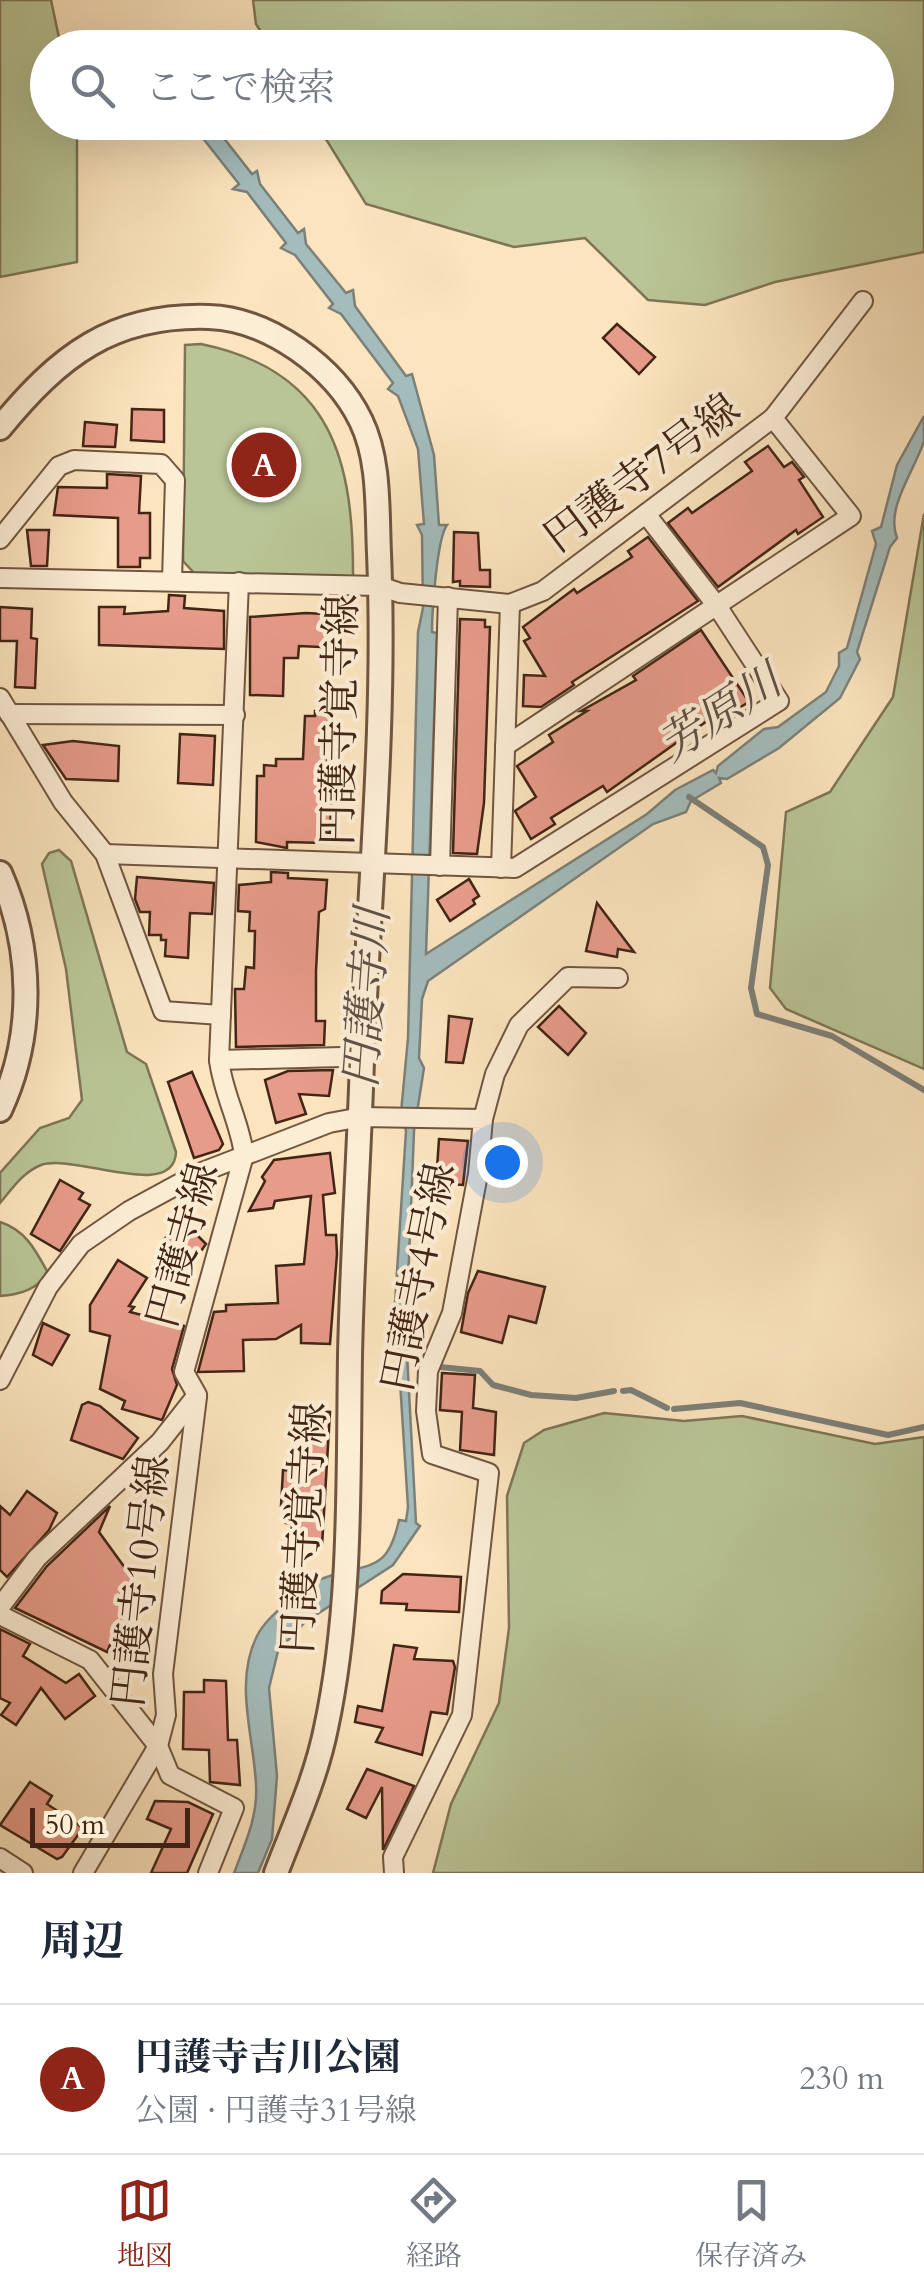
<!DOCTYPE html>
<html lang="ja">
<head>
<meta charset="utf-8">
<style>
  :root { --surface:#fff; --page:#f2f2f3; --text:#1f2937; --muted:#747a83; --line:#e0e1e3; --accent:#8f2418 }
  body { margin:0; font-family:Cardo,"Noto Serif JP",serif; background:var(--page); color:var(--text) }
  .scale { position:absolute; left:30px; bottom:25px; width:160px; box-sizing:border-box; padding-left:10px; border:5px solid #422515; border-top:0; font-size:28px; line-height:35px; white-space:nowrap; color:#422515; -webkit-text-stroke:8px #fcedd5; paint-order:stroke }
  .you { position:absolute; left:502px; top:1162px; width:35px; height:35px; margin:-25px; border:8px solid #fff; border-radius:50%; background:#1a73e8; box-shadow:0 0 0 15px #1a73e833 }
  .badge { display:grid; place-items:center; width:65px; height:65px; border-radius:50%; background:var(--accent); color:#fff; font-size:32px; font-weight:700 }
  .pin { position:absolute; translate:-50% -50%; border:5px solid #fff; box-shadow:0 2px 10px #0006 }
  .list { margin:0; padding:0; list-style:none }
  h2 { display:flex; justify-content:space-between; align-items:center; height:130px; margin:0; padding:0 40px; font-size:42px }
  h2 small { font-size:32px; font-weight:400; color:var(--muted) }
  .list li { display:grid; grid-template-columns:65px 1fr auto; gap:30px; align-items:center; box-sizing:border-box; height:150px; padding:0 40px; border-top:2px solid var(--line) }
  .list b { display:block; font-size:38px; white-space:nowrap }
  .list p { margin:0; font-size:32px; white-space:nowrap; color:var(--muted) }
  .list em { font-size:32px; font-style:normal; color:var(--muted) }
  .icon { flex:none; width:55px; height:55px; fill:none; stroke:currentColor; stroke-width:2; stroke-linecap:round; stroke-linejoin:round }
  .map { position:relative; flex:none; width:924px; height:1873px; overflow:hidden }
  .search { position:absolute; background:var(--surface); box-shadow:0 10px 40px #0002; left:30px; right:30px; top:30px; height:110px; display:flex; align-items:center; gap:25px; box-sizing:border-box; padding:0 35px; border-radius:55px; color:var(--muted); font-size:38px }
  .sheet { height:280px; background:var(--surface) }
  nav { display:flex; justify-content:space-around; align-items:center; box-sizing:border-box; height:140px; border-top:2px solid var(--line); background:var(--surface); font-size:28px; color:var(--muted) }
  nav a { display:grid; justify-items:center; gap:5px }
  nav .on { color:var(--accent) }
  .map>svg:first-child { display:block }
  .green { fill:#b9c596; stroke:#7e7556; stroke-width:2.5 }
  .water { fill:#a3bcbc; stroke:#7c8079; stroke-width:2.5 }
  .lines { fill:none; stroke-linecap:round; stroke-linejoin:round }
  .stream { stroke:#7c8079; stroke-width:6 }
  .building { fill:#e79b8a; stroke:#422515; stroke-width:2.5 }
  .minor-casing { stroke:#70553f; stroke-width:22 }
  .tertiary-casing { stroke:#70553f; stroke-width:28 }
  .minor { stroke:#fcedd5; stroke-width:18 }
  .tertiary { stroke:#fcedd5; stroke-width:22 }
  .labels { text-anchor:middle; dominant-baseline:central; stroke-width:8; stroke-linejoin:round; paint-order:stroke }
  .street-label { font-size:42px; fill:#422515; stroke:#fcedd5 }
  .water-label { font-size:45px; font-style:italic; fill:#5f5247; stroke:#fcedd5 }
</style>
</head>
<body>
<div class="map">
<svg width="924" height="1873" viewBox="0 0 924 1873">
  <rect width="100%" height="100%" fill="#fbe4be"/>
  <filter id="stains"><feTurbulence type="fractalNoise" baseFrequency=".002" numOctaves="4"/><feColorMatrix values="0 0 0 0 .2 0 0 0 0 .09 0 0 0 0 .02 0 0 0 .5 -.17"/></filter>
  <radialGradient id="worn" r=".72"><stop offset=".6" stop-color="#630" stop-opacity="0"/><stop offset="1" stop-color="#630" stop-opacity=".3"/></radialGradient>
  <g class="green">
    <path d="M0,0H51L61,47L48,48V122L77,123V262L0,277Z"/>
    <path d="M253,0H924V252L775,282L705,305L648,300L585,238L514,247L366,204L316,123L876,122V48L271,47L256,24Z"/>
    <path d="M201,344C332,371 354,460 353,580L196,575L183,561L185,345Z"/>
    <path d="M924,514V1069L786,1009L770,988L786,812L830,792L893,697Z"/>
    <path d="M59,850L71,861L127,1052L146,1064L176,1152C174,1202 75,1153 41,1165C23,1172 12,1189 0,1203V1173L40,1128L69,1118L82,1100L66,969L42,864L49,853Z"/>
    <path d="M0,1222C25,1230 35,1249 47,1271C41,1289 18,1295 0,1296Z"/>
    <path d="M604,1413L684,1421L742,1416L875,1444L924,1437V1873H433L451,1804L499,1703L509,1628L507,1496L524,1443L544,1430Z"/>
  </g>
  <path class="water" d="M193,123H212L252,174L257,171L260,184L298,233L304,229L306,244L346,293L353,290L355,306L406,376L412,374L434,455L439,525H447C437,538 432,611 432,632L437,633L426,954L647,814L675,790L713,770L716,773L718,766L764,729L778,727L826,692L839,666V653L847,648L876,544L872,531L881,527L897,465L924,416C924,423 924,435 924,441C915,470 885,508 897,538L890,547L857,652L860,659L840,698L779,748L727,779L719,778L721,783L691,801L686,812L653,824L428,981L422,999L419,1058L424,1068L414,1131L406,1335L416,1523L420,1526L393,1565L305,1622L278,1651L269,1688L277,1776L272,1839L258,1873H234C245,1844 258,1816 256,1785C254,1736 233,1681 258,1634C267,1617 306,1584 324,1578C370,1562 387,1574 399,1520L406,1521L408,1507L395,1303L406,1131L401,1113L408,1038L418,632L423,608L422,535L417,525L424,524L418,449L398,396L388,389L393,383L341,314L329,308L333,304L295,255L281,248L286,243L247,192L233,189L239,184L198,132L187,127Z"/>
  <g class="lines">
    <g class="stream">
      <path d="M689,797L763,847L768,865L751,988L757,1014L832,1036L924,1090"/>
      <path d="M440,1367L480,1371L493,1385L531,1395L576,1398L614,1391"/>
      <path d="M623,1391L631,1390L667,1408"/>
      <path d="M674,1409L740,1403L888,1435L924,1427"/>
    </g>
  </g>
  <g class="building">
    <path d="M617,324L655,357L639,374L603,338Z"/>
    <path d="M132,409L164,410V442L131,440Z"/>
    <path d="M85,422L117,425L115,447L83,446Z"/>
    <path d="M768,446L784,467L792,462L804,477L799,480L823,517L798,534L796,530L718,587L668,523L688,508L692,513L752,471L745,462Z"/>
    <path d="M107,474L141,476L139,513H150V558H140V567H118V518L54,515L58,487L107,488Z"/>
    <path d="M27,530H49L47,566H31Z"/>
    <path d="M454,532L478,533L480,570H490V587L460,586V581L453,582Z"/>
    <path d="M648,537L698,601L572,682L574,685L541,707L523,706L524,675L545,676L524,641L530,638L523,627L574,589L577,593L632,557L628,551Z"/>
    <path d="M169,595L185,596L184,608L224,611V649L99,645V607H125L124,614L168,611Z"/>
    <path d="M0,607L32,609L31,638L37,639L35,688L15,687L17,641H0Z"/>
    <path d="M306,613L344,615L343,648L299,646L298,658H284L283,696L250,695V617Z"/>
    <path d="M460,619L485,620V627H490L484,803L477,854L453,853Z"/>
    <path d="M701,630L749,702L728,714L724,709L607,792L603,786L551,818L555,824L531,839L515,811L536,797L517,766L553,742L549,735L587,711H581L636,680L633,676Z"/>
    <path d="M315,711H334L325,782H332L330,833L324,832L323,843L287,842V848L256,842L257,776H264V765L276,766V759H303L305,716H315Z"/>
    <path d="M180,734L215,736L213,785L178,783Z"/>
    <path d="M73,741L119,746L118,781L66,779L43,745Z"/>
    <path d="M271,872L288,873V878L327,880L325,909L319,912L316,971V1021H325L324,1045L236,1047L235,989H244L246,967L254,968L255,931H249L250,912L238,911L239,885L271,882Z"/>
    <path d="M137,877L214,883L212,914L190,913L188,958L165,956L166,940H161V935H149L150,912H140L135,899Z"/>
    <path d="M469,879L479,896L473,900L475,904L450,921L437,900Z"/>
    <path d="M597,903L634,952L618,949L617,957L586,951Z"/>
    <path d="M559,1006L586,1033L568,1055L538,1027Z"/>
    <path d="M449,1016L472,1019L463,1063L446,1062Z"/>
    <path d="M333,1070L329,1096L299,1094L306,1114L276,1123L265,1080L288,1071Z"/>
    <path d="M192,1072L223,1144L219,1150L194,1158L168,1082Z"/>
    <path d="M439,1139L468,1141L463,1185L436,1183Z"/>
    <path d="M330,1153L335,1193L323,1195L326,1235H336L337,1254L330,1344L301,1343V1325L276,1339L243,1340L244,1371L198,1372L214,1312L226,1311V1305L278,1303L276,1266L304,1264L311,1196L275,1201L273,1208L249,1211L265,1181L262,1177L274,1160Z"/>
    <path d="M60,1180L83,1193L79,1199L90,1205L60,1251L31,1234Z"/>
    <path d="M180,1218L206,1244L192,1264L162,1243Z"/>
    <path d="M118,1260L147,1278L129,1306L134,1307L130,1312L184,1326L172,1369L177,1385L162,1420L122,1409L125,1401L100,1389L110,1336L90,1331V1305Z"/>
    <path d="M478,1271L545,1287L536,1323L509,1316L502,1343L461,1332L468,1293Z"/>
    <path d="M43,1323L69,1335L52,1365L33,1355Z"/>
    <path d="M442,1373L475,1375L473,1408L496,1412L494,1455L460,1450L462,1412L440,1410Z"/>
    <path d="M88,1402L100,1406L138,1438L123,1459L71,1440L82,1405Z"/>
    <path d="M298,1411L330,1412L322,1546L291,1544L292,1523H286L287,1507L281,1506L283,1470L294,1471Z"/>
    <path d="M27,1491L57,1513L49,1530L7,1577L0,1570V1506L10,1515Z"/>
    <path d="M110,1506L99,1532L136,1583L107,1652L15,1608L47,1566Z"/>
    <path d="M403,1574L461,1577L459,1612L406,1610L407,1604L381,1603L382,1591Z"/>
    <path d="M0,1629L30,1644L23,1656L66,1683L79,1674L95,1696L65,1719L41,1688L16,1725L1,1715L10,1703L0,1698Z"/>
    <path d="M394,1645L417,1648L414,1659L453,1661L455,1667L447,1714L431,1712L422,1755L376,1742L383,1728L355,1722L358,1706L382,1711Z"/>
    <path d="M204,1680L226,1681L228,1740H237L240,1785L210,1782L209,1750L183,1749L184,1692H204Z"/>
    <path d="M367,1769L414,1786L383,1850L382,1787L366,1818L347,1809Z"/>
    <path d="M30,1782L52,1796L47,1804L83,1828L62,1857L57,1859L0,1825Z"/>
    <path d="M155,1801L188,1802L213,1814L187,1873H151L171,1829L147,1819Z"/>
  </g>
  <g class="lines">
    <g class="minor-casing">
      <g id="minor">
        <path d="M773,418L863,301"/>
        <path d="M0,539L59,466L74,460L161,464L175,480L172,580"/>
        <path d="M0,578L380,586L400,593L510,604L543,591L773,418L851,516L505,746"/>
        <path d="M0,698L63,802L105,854L163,1011L221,1015"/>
        <path d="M9,714L235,715"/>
        <path d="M105,854L515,868L779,701L717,606L646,514"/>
        <path d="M440,866L448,597"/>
        <path d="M501,868L510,604"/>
        <path d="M219,1060L342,1057"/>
        <path d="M483,1119L495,1074L519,1025L568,977L618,978"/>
        <path d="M0,1380L48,1287L81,1244L129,1211L197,1174L329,1123L361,1117L483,1119L478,1174L452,1313L428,1371L426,1411L432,1454L489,1473L462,1715L393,1857L394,1873"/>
        <path d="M0,1607L37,1558L160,1442L197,1395L184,1372L244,1155C240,1122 223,1094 219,1060L239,582"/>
        <path d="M0,1615L90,1660L158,1746L170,1775L234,1808L208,1873"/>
        <path d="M0,1858L23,1873"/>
        <path d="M83,1873L158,1746L166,1715L163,1674L197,1397"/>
      </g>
    </g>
    <g class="tertiary-casing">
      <g id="tertiary">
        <path d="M0,428C59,356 112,314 209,317C269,319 335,367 361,421C380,460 377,510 379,553C386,722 369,891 362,1060C359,1158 352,1257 350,1356C348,1479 352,1607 326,1728C316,1778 294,1826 276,1873"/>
        <path d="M0,873C33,948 35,1035 0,1110"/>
      </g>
    </g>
    <use href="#minor" class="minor"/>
    <use href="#tertiary" class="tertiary"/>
  </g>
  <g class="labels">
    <g class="street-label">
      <text transform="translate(642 473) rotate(-37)">円護寺7号線</text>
      <text transform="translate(340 720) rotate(-89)">円護寺覚寺線</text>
      <text transform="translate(183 1245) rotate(-75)">円護寺線</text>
      <text transform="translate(419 1277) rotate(-79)">円護寺4号線</text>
      <text transform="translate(304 1528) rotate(-87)">円護寺覚寺線</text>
      <text transform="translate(141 1581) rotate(-84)">円護寺10号線</text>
    </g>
    <g class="water-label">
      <text transform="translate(720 713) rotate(-33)">芳原川</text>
      <text transform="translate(367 998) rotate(-86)">円護寺川</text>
    </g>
  </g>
  <rect width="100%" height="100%" filter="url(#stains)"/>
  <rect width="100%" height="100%" fill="url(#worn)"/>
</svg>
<div class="scale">50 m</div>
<div class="you"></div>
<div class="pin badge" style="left:264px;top:465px">A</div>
<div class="search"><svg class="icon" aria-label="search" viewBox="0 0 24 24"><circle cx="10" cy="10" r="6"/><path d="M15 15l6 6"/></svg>ここで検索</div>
</div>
<section class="sheet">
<h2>周辺<small></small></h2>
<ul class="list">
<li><span class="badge">A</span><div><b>円護寺吉川公園</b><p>公園 · 円護寺31号線</p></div><em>230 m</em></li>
</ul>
</section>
<nav>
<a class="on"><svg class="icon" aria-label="map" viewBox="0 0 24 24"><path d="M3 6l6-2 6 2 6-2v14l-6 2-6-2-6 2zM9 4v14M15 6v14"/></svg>地図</a>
<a><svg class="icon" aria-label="directions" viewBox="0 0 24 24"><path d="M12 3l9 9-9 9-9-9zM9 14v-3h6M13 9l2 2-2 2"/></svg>経路</a>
<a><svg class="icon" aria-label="saved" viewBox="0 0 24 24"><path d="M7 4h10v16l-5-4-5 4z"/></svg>保存済み</a>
</nav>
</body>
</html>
